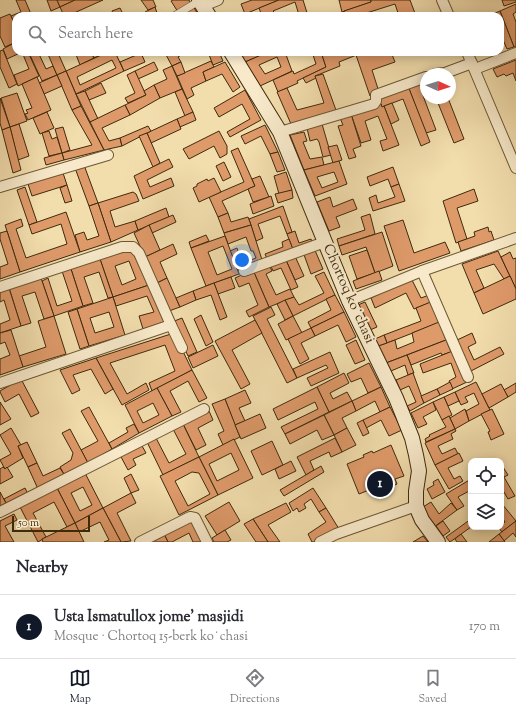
<!DOCTYPE html>
<html lang="en">
<head>
<meta charset="utf-8">
<style>
  :root { --surface:#fff; --page:#f7f7f7; --text:#2b2b33; --muted:#7c7c81; --line:#e1e1e2; --accent:#111827 }
  body { margin:0; font-family:"Sorts Mill Goudy",serif; background:var(--page); color:var(--text) }
  .controls { position:absolute; right:12px; bottom:12px; display:grid; overflow:hidden; border-radius:8px; box-shadow:0 2px 10px #0003 }
  .controls button { width:36px; height:36px; display:grid; place-items:center; padding:0; border:0; border-bottom:1px solid var(--line); background:var(--surface); color:var(--text); font:20px sans-serif }
  .compass { position:absolute; left:420px; top:68px; width:36px; height:36px; border-radius:50%; background:var(--surface); box-shadow:0 2px 10px #0003; rotate:93deg }
  .scale { position:absolute; left:12px; bottom:10px; width:78px; box-sizing:border-box; padding-left:4px; border:2px solid #3f2a0c; border-top:0; font-size:11px; line-height:14px; white-space:nowrap; color:#3f2a0c; -webkit-text-stroke:3px #f7e9ca; paint-order:stroke }
  .you { position:absolute; left:242px; top:260px; width:14px; height:14px; margin:-10px; border:3px solid #fff; border-radius:50%; background:#1a73e8; box-shadow:0 0 0 6px #1a73e833 }
  .badge { display:grid; place-items:center; width:26px; height:26px; border-radius:50%; background:var(--accent); color:#fff; font-size:13px; font-weight:700 }
  .pin { position:absolute; translate:-50% -50%; border:2px solid #fff; box-shadow:0 1px 4px #0006 }
  .list { margin:0; padding:0; list-style:none }
  h2 { display:flex; justify-content:space-between; align-items:center; height:52px; margin:0; padding:0 16px; font-size:17px }
  h2 small { font-size:13px; font-weight:400; color:var(--muted) }
  .list li { display:grid; grid-template-columns:26px 1fr auto; gap:12px; align-items:center; box-sizing:border-box; height:64px; padding:0 16px; border-top:1px solid var(--line) }
  .list b { display:block; font-size:15px; white-space:nowrap }
  .list p { margin:0; font-size:13px; white-space:nowrap; color:var(--muted) }
  .list em { font-size:13px; font-style:normal; color:var(--muted) }
  .icon { flex:none; width:22px; height:22px; fill:none; stroke:currentColor; stroke-width:2; stroke-linecap:round; stroke-linejoin:round }
  .map { position:relative; flex:none; width:516px; height:542px; overflow:hidden }
  .search { position:absolute; background:var(--surface); box-shadow:0 2px 10px #0003; left:12px; right:12px; top:12px; height:44px; display:flex; align-items:center; gap:10px; box-sizing:border-box; padding:0 14px; border-radius:12px; color:var(--muted); font-size:15px }
  .sheet { height:116px; background:var(--surface) }
  nav { display:flex; justify-content:space-around; align-items:center; box-sizing:border-box; height:56px; border-top:1px solid var(--line); background:var(--surface); font-size:11px; color:var(--muted) }
  nav a { display:grid; justify-items:center; gap:2px }
  nav .on { color:var(--accent) }
  .map>svg:first-child { display:block }
  .building { fill:#df9a6a; stroke:#3f2a0c; fill-rule:evenodd }
  .lines { fill:none; stroke-linecap:round; stroke-linejoin:round }
  .pedestrian-casing { stroke:#6c5734; stroke-width:8 }
  .minor-casing { stroke:#6c5734; stroke-width:12 }
  .secondary-casing { stroke:#3f2a0c; stroke-width:16 }
  .pedestrian { stroke:#f7e9ca; stroke-width:7 }
  .minor { stroke:#f7e9ca; stroke-width:10 }
  .secondary { stroke:#f7e9ca; stroke-width:14 }
  .labels { text-anchor:middle; dominant-baseline:central; stroke-width:4; stroke-linejoin:round; paint-order:stroke }
  .street-label { font-size:14px; fill:#3f2a0c; stroke:#f7e9ca }
</style>
</head>
<body>
<div class="map">
<svg width="516" height="542" viewBox="0 0 516 542">
  <rect width="100%" height="100%" fill="#f2ddad"/>
  <filter id="stains"><feTurbulence type="fractalNoise" baseFrequency=".005" numOctaves="4"/><feColorMatrix values="0 0 0 0 .2 0 0 0 0 .09 0 0 0 0 .02 0 0 0 .5 -.17"/></filter>
  <radialGradient id="worn" r=".72"><stop offset=".6" stop-color="#630" stop-opacity="0"/><stop offset="1" stop-color="#630" stop-opacity=".3"/></radialGradient>
  <g class="building">
    <path d="M16,0H25L31,14L27,16H16V21L14,22L11,16L21,12Z"/>
    <path d="M47,0H57L60,7L51,11Z"/>
    <path d="M57,0H75L60,7Z"/>
    <path d="M75,0H103L74,13L75,16H64L60,7Z"/>
    <path d="M141,0H153L156,7L148,10Z"/>
    <path d="M173,0H189L191,4L178,12L171,1Z"/>
    <path d="M252,0H279L245,14L241,4Z"/>
    <path d="M279,0H303L308,16H295L299,15L295,2L273,11L275,13L268,16H262L259,8Z"/>
    <path d="M339,0H371V2L342,12Z"/>
    <path d="M371,0H410L416,16H399L395,4L357,16H346L344,11L371,2Z"/>
    <path d="M502,0H516V2L504,6Z"/>
    <path d="M516,4V12L513,14L516,22V46L514,47L500,11Z"/>
    <path d="M193,6L199,16H185L183,13Z"/>
    <path d="M155,7L158,16H147L145,12Z"/>
    <path d="M120,8L124,16H114L112,11Z"/>
    <path d="M500,11L514,47L507,49L500,33V16H494L493,14Z"/>
    <path d="M10,14L16,27V42L5,47L0,36V18Z"/>
    <path d="M16,42V52H28L39,76L18,86L14,75L29,69L22,52L7,59L3,49Z"/>
    <path d="M3,50L17,84L9,88L0,67V51Z"/>
    <path d="M30,52H38L46,69L53,66L57,75L42,81L29,53Z"/>
    <path d="M47,52H61L58,53L66,71L57,75Z"/>
    <path d="M75,52H91L94,58L80,65Z"/>
    <path d="M91,52H108L94,58Z"/>
    <path d="M108,52H115L124,71L76,94L66,71ZM112,60L116,68L80,85L77,77Z"/>
    <path d="M168,52H186L178,57L181,62L172,66L165,53Z"/>
    <path d="M208,52H219L223,61L213,65Z"/>
    <path d="M240,52H260L262,55L245,62Z"/>
    <path d="M268,52H285L292,71L260,86L245,62ZM277,57L281,67L265,74L259,65Z"/>
    <path d="M312,52H321L326,67L297,81L298,83L278,92L273,80L293,71L294,74L316,64Z"/>
    <path d="M321,52H331L332,55L340,52H358L359,54L339,62L340,66L315,76L316,78L306,83L303,78L326,67Z"/>
    <path d="M365,52H391L395,62L372,70L379,92L370,96L356,55Z"/>
    <path d="M141,53L145,62L124,71L120,62Z"/>
    <path d="M516,60V81L513,73L506,76L504,74L497,77L493,69Z"/>
    <path d="M211,61L214,67L203,72L206,81L191,88L194,95L187,99L177,76Z"/>
    <path d="M154,62L158,70L138,79L135,71Z"/>
    <path d="M181,62L185,73L177,76L172,66Z"/>
    <path d="M225,62L240,87L233,92L222,74L206,81L203,72Z"/>
    <path d="M172,66L182,89L160,98L154,85L167,79L163,70Z"/>
    <path d="M66,71L81,106L72,110L57,75Z"/>
    <path d="M135,71L146,95L128,103L125,98L135,93L127,75Z"/>
    <path d="M323,74L337,113L291,124L277,92L287,88L297,110L324,103L315,76Z"/>
    <path d="M57,75L62,86L44,94L39,83Z"/>
    <path d="M37,77L51,110L28,120L25,114L28,113L26,110L32,108L22,84Z"/>
    <path d="M426,80V91L422,93L436,130L426,133L408,86Z"/>
    <path d="M101,83L106,93L89,100L85,91Z"/>
    <path d="M154,85L160,98L130,115L125,105L146,95L144,91Z"/>
    <path d="M408,86L430,142L421,146L403,99L382,107L378,96Z"/>
    <path d="M182,89L193,112L185,116L175,92Z"/>
    <path d="M245,90L261,120L230,137L227,132L250,119L242,104L219,117L214,108Z"/>
    <path d="M85,91L98,119L90,122L76,94Z"/>
    <path d="M17,93L27,121L10,127L1,98Z"/>
    <path d="M0,98L10,127L2,130L0,123Z"/>
    <path d="M436,98H448L464,139L454,143Z"/>
    <path d="M392,103L399,120L391,124L384,106Z"/>
    <path d="M381,104L382,107L384,106L399,145L383,151L380,141L387,139L378,116L365,121L371,140L361,143L351,114Z"/>
    <path d="M125,105L130,115L102,128L109,141L120,138L122,146L104,150L90,122Z"/>
    <path d="M81,106L104,150L64,160L62,153L92,145L72,110Z"/>
    <path d="M47,112L54,128L40,134L33,118Z"/>
    <path d="M193,112L196,120L180,127L177,119Z"/>
    <path d="M351,114L361,146L353,149L356,157L349,159L338,126L343,125L340,118Z"/>
    <path d="M177,119L181,129L151,143L147,133Z"/>
    <path d="M19,124L29,156L18,160L10,127Z"/>
    <path d="M322,124L331,155L323,157L319,142L317,139L310,141L307,128Z"/>
    <path d="M265,125L278,152L270,154L261,136L245,144L241,136Z"/>
    <path d="M148,126L151,131L122,146L120,138Z"/>
    <path d="M10,127L21,170L13,173L2,130Z"/>
    <path d="M63,127L70,150L62,153L55,129Z"/>
    <path d="M49,131L52,139L57,137L62,153L49,156L42,133Z"/>
    <path d="M219,131L227,146V154L220,158L214,146L189,159L183,149Z"/>
    <path d="M304,132L307,141L303,142L310,159L322,157L324,165L304,170L290,135Z"/>
    <path d="M147,133L160,163L153,167L139,136Z"/>
    <path d="M337,145L342,160L333,163L328,147Z"/>
    <path d="M238,148L255,186L222,201L228,213L218,217L209,197L244,182L231,151Z"/>
    <path d="M278,152L285,170L277,172L270,154Z"/>
    <path d="M62,153L64,160L46,165L44,158Z"/>
    <path d="M169,159L173,167L147,180L150,187L171,178L174,186L143,199L134,176Z"/>
    <path d="M339,161L347,184L315,196L304,170ZM334,172L338,182L322,188L317,177Z"/>
    <path d="M224,162L231,177L223,181L216,166Z"/>
    <path d="M84,165L98,203L89,206L75,168Z"/>
    <path d="M393,167L399,184L391,187L388,179L370,186L367,177Z"/>
    <path d="M286,172L292,190L279,194L274,176Z"/>
    <path d="M63,173L67,185L32,196L28,184Z"/>
    <path d="M260,176L269,197L253,202L248,189L255,186L252,179Z"/>
    <path d="M214,178L221,192L199,202L193,188L197,186V184L207,179L208,181Z"/>
    <path d="M399,184L405,201L373,211L369,198L376,195L378,203L395,197L391,187Z"/>
    <path d="M67,185L72,201L65,203L60,188Z"/>
    <path d="M25,187L37,222L29,225L17,190Z"/>
    <path d="M474,189L478,201L457,208L467,239L456,243L443,201Z"/>
    <path d="M292,190L293,198L278,203L275,194Z"/>
    <path d="M133,192L136,194L139,201L110,211L115,227L135,221L138,230L111,242L98,203Z"/>
    <path d="M271,196L274,206L253,214L250,204Z"/>
    <path d="M330,197L333,207L353,199L357,209L336,217L340,227L329,231L317,202Z"/>
    <path d="M98,203L111,242L80,252L75,235L84,232L87,240L99,236L89,206Z"/>
    <path d="M283,206L292,232L287,234L280,216L258,224L263,238L256,241L249,219Z"/>
    <path d="M166,208L169,217L138,230L135,221Z"/>
    <path d="M66,212L80,252L20,272L5,225L21,219L23,226L16,229L26,258L67,244L61,224L32,234L29,225Z"/>
    <path d="M228,213L231,222L248,217L251,225L224,233L218,217Z"/>
    <path d="M370,214L375,234L339,246L337,239L365,230L361,217Z"/>
    <path d="M173,215L176,222L152,233L149,225Z"/>
    <path d="M403,220L414,253L445,242L450,253L399,271L384,226Z"/>
    <path d="M149,225L160,250L145,257L134,233Z"/>
    <path d="M251,225L263,263L238,272L230,251L237,248L242,263L256,258L253,251H251L246,237L228,244L224,233Z"/>
    <path d="M488,227L489,232L491,231L494,240L461,251L458,242L475,236L474,232Z"/>
    <path d="M7,231L20,272L0,279V267L8,264L0,239V233Z"/>
    <path d="M295,231L299,243L311,239L313,244L294,252L287,234Z"/>
    <path d="M382,232L393,266L375,273L366,247L342,255L339,246Z"/>
    <path d="M206,235L209,241L191,248L189,242Z"/>
    <path d="M225,236L239,274L206,286L191,248ZM223,246L232,269L217,275L208,252Z"/>
    <path d="M289,239L294,252L268,261L265,254L283,247L282,242Z"/>
    <path d="M173,244L177,254L160,262L167,278L157,283L145,257Z"/>
    <path d="M314,248L323,269L311,274L303,252Z"/>
    <path d="M131,249L149,285L113,297L100,259ZM129,261L136,279L122,285L115,266Z"/>
    <path d="M367,250L375,273L357,279L349,256Z"/>
    <path d="M498,251L510,276L504,279L494,264L476,270L484,288L474,293L462,264Z"/>
    <path d="M510,252L513,259L516,258V289L501,257Z"/>
    <path d="M294,254L304,276L295,280L285,258Z"/>
    <path d="M285,258L298,287L291,290L281,268L273,271L270,264Z"/>
    <path d="M100,259L113,297L108,298L99,272L84,277L93,303L83,306L71,269Z"/>
    <path d="M268,263L272,271L266,274L276,295L290,289L294,297L269,307L253,270Z"/>
    <path d="M71,269L83,306L54,316L42,281L48,278L57,306L72,301L62,271Z"/>
    <path d="M253,270L269,307L249,317L246,311L258,305L249,283L239,287L235,278Z"/>
    <path d="M379,271L382,280L356,289L353,281Z"/>
    <path d="M324,272L335,295L293,316L285,300L294,297L299,305L324,293L315,276Z"/>
    <path d="M510,276L516,289V299L483,314L474,293Z"/>
    <path d="M231,277L235,288L218,294L214,283Z"/>
    <path d="M41,278L54,316L44,319L35,292L22,296L31,323L21,326L9,288Z"/>
    <path d="M167,278L180,307L169,311L157,283Z"/>
    <path d="M411,278L421,298L429,295L432,302L414,309L406,293L375,308L371,298Z"/>
    <path d="M214,283L227,317L220,320L211,295L196,300L193,291Z"/>
    <path d="M149,285L167,321L143,329L139,316L154,312L147,296L116,306L113,297Z"/>
    <path d="M9,288L21,326L0,333V324L10,320L4,300L0,302V291Z"/>
    <path d="M193,291L196,300L180,307L176,298Z"/>
    <path d="M335,295L344,312L311,328L308,322L331,310L326,299Z"/>
    <path d="M113,297L125,335L89,346L77,309ZM109,312L114,327L95,333L90,318Z"/>
    <path d="M285,300L293,316L285,320L277,304Z"/>
    <path d="M433,301L441,322L387,343L384,335L421,321L416,308Z"/>
    <path d="M365,302L377,327L370,330L358,305Z"/>
    <path d="M271,307L275,315L267,319L297,378L287,383L253,316Z"/>
    <path d="M77,309L89,346L80,349L68,312Z"/>
    <path d="M344,312L356,337L346,342L338,325L315,336L311,328Z"/>
    <path d="M201,315L213,342L206,346L194,319Z"/>
    <path d="M54,316L66,354L23,367L19,356L46,347L38,321Z"/>
    <path d="M293,316L302,333L286,340L278,324Z"/>
    <path d="M182,318L197,352L188,356L172,322Z"/>
    <path d="M255,320L262,333L232,350L250,384L241,389L215,341Z"/>
    <path d="M439,322L446,340L386,363L378,346L395,340L397,349L414,342L412,333Z"/>
    <path d="M311,328L315,336L301,343L309,359L300,364L288,339Z"/>
    <path d="M11,330L23,367L0,375V359L10,355L5,342L0,344V333Z"/>
    <path d="M174,333L192,370L152,391L149,383L175,371L165,345L110,363L127,394L146,383L149,390L122,405L96,358Z"/>
    <path d="M472,333L476,343L468,347L474,360L500,347L504,354L469,372L455,341Z"/>
    <path d="M384,335L387,343L378,346L375,339Z"/>
    <path d="M356,340L365,360L355,364L346,345Z"/>
    <path d="M446,340L451,352L442,355L441,353L411,365L407,355Z"/>
    <path d="M213,345L218,356L193,368L188,357Z"/>
    <path d="M455,350L467,382L452,389L449,381L456,377L451,363L423,373L420,364Z"/>
    <path d="M330,352L339,373L311,386L307,378L328,368L326,365L297,378L293,369Z"/>
    <path d="M407,355L414,373H413L408,375L405,365L391,371L386,363Z"/>
    <path d="M96,358L113,389L105,394L91,369L73,375L80,390L72,394L60,370Z"/>
    <path d="M369,363L381,387L368,393L361,378L351,382L347,374Z"/>
    <path d="M192,370L207,398L199,402L188,381L170,391L181,412L172,416L157,388Z"/>
    <path d="M344,373L349,383L330,393L333,399L347,392L352,401L329,412L317,387Z"/>
    <path d="M413,373L424,403L410,411L407,406L416,402L409,386L400,390L396,380Z"/>
    <path d="M21,379L39,413L31,417L19,394L5,402L0,392V391Z"/>
    <path d="M450,382L453,389L440,395L437,389Z"/>
    <path d="M476,382L490,410L469,421L466,411L479,404L474,393L465,397L468,402L461,405L455,392Z"/>
    <path d="M516,383V392L508,397L504,390Z"/>
    <path d="M501,384L508,397L489,408L482,394Z"/>
    <path d="M317,387L329,412L285,434L281,427L318,409L315,402L278,420L273,409Z"/>
    <path d="M381,387L390,407L380,412L375,401L356,411L352,401Z"/>
    <path d="M157,388L172,416L139,433L125,405ZM153,403L159,415L143,423L137,411Z"/>
    <path d="M437,389L440,395L424,403L421,396Z"/>
    <path d="M245,390L251,403L239,408L245,421L235,425L225,399Z"/>
    <path d="M455,392L459,401L448,406L444,397Z"/>
    <path d="M444,397L452,415L442,420L433,402Z"/>
    <path d="M225,399L240,437L223,445L218,434L224,431L212,404Z"/>
    <path d="M352,401L356,411L342,418L347,428L334,435L324,415Z"/>
    <path d="M0,402L11,419L0,425Z"/>
    <path d="M433,402L436,410L423,417L427,424L418,428L411,413Z"/>
    <path d="M89,407L112,449L88,463L81,450L98,441L81,411Z"/>
    <path d="M390,407L402,430L389,436L381,420L366,428L363,420Z"/>
    <path d="M465,409L469,421L455,429L450,418Z"/>
    <path d="M492,409L504,434L491,440L488,432L490,431L481,414Z"/>
    <path d="M209,411L213,420L198,428L206,445L196,450L183,424Z"/>
    <path d="M260,414L266,428L241,439L235,425Z"/>
    <path d="M324,415L334,435L322,440L317,430L290,444L285,434Z"/>
    <path d="M449,416L455,429L426,442L425,439L430,436L429,435L446,427L442,420Z"/>
    <path d="M363,420L369,433L363,436L357,423Z"/>
    <path d="M134,424L139,433L112,449L109,443L128,432L126,428Z"/>
    <path d="M183,424L199,457L163,475L147,442L156,438L169,463L186,454L173,429Z"/>
    <path d="M11,428L21,445L18,446L23,458L5,469L0,460L11,454L0,435Z"/>
    <path d="M347,428L356,445L342,452L334,435Z"/>
    <path d="M70,429L88,463L65,476L60,467L71,460L73,453L62,433Z"/>
    <path d="M455,429L456,431L451,434L453,439L438,446L442,454L455,448L458,454L435,465L425,443Z"/>
    <path d="M335,438L342,452L331,457L329,452L310,461L314,470L306,475L297,457Z"/>
    <path d="M234,439L253,478L218,495L199,457ZM231,453L239,470L217,481L209,464Z"/>
    <path d="M272,441L283,465L262,475L251,451Z"/>
    <path d="M27,442L37,463L28,467L18,446Z"/>
    <path d="M141,444L146,453L133,459L136,465L128,470L120,455Z"/>
    <path d="M391,445L404,476L395,479L397,484L388,488V489L371,495L369,490L359,494L347,464L364,457L363,455L372,451L373,453Z"/>
    <path d="M459,453L463,461L448,468L454,479L460,476L463,481L449,489L435,465Z"/>
    <path d="M199,457L218,495L179,515L160,476ZM192,472L199,473L210,494L188,506L175,481Z"/>
    <path d="M291,461L296,471L279,479L275,469Z"/>
    <path d="M37,463L43,476L60,468L65,476L38,489L28,467Z"/>
    <path d="M501,464L508,475L504,477L501,472Z"/>
    <path d="M321,466L324,472L284,496L280,490Z"/>
    <path d="M3,467L5,469L7,467L13,477L0,484V469Z"/>
    <path d="M501,472L515,496L508,499L501,487Z"/>
    <path d="M85,473L103,508L75,523L57,488ZM83,487L92,505L80,511L71,493Z"/>
    <path d="M131,474L139,490L131,493L124,478Z"/>
    <path d="M438,479L445,492L432,499L427,489L434,485L433,482Z"/>
    <path d="M471,479V490L458,497L464,506L457,510L446,494Z"/>
    <path d="M25,488L28,494L7,505L4,499Z"/>
    <path d="M57,488L75,523L67,527L54,502L33,513L46,537L38,542L20,507Z"/>
    <path d="M313,488L326,508L319,512L311,499L304,504L306,508L299,512L297,508L293,511L289,503Z"/>
    <path d="M0,492L7,505L0,509Z"/>
    <path d="M131,493L136,503L117,513L131,541L121,542L103,508Z"/>
    <path d="M229,502L240,521L217,535L205,516Z"/>
    <path d="M431,502L439,514L451,503L457,510L434,527L423,507Z"/>
    <path d="M286,503L291,512L268,525L280,542H268L253,519Z"/>
    <path d="M502,504L516,521L502,532L498,527H501V525L505,522L501,516V505Z"/>
    <path d="M103,508L121,542H104L109,540L100,522L79,532L75,523Z"/>
    <path d="M326,508L339,529L319,542H312L308,534L326,522L319,512Z"/>
    <path d="M14,514L17,520L5,526L14,542H0V521Z"/>
    <path d="M253,519L268,542H256L244,524Z"/>
    <path d="M471,519V527L450,542L446,537Z"/>
    <path d="M188,521L195,523L205,542H193L189,533L172,542H168L164,534Z"/>
    <path d="M443,521L450,531L443,536L436,526Z"/>
    <path d="M516,521V537L513,533L504,541L499,534Z"/>
    <path d="M75,523L84,542H43L42,539Z"/>
    <path d="M225,530L231,540L227,542H214L212,538Z"/>
    <path d="M164,534L168,542H150Z"/>
    <path d="M461,534L467,542H457L455,539Z"/>
    <path d="M499,534L505,542H489Z"/>
    <path d="M423,536L428,542H413Z"/>
  </g>
  <g class="lines">
    <g class="pedestrian-casing">
      <path id="pedestrian" d="M174,16L199,1"/>
    </g>
    <g class="minor-casing">
      <g id="minor">
        <path d="M442,0L449,16"/>
        <path d="M203,6L218,0"/>
        <path d="M467,52L516,168"/>
        <path d="M475,69L516,53"/>
        <path d="M435,74L445,73L472,63"/>
        <path d="M280,132L374,104L376,101V95L426,77"/>
        <path d="M0,187L108,155"/>
        <path d="M244,271L325,242"/>
        <path d="M422,271L468,377"/>
        <path d="M0,287L122,247H133L139,253L171,325L182,348"/>
        <path d="M349,301L422,271L516,238"/>
        <path d="M0,383L171,325"/>
        <path d="M0,512L204,409"/>
        <path d="M140,542L190,517L195,518L207,542"/>
        <path d="M320,542L336,534L416,506"/>
      </g>
    </g>
    <g class="secondary-casing">
      <g id="secondary">
        <path d="M199,0L209,16"/>
        <path d="M231,52L280,132L349,301L396,398L412,438L416,455L419,471L416,491V506L422,520L438,542"/>
      </g>
    </g>
    <use href="#pedestrian" class="pedestrian"/>
    <use href="#minor" class="minor"/>
    <use href="#secondary" class="secondary"/>
  </g>
  <g class="labels">
    <g class="street-label">
      <text transform="translate(348 294) rotate(66)">Chortoq koʻchasi</text>
    </g>
  </g>
  <rect width="100%" height="100%" filter="url(#stains)"/>
  <rect width="100%" height="100%" fill="url(#worn)"/>
</svg>
<div class="controls">
<button><svg class="icon" aria-label="locate" viewBox="0 0 24 24"><circle cx="12" cy="12" r="6"/><path d="M12 2v4M12 18v4M2 12h4M18 12h4"/></svg></button>
<button><svg class="icon" aria-label="layers" viewBox="0 0 24 24"><path d="M12 4l9 5-9 5-9-5zM3 14l9 5 9-5"/></svg></button>
</div>
<svg class="compass" viewBox="-18 -18 36 36"><path d="M0-13l5 13h-10z" fill="#e53935"/><path d="M0 13l5-13h-10z" fill="#7c7c81"/></svg>
<div class="scale">50 m</div>
<div class="you"></div>
<div class="pin badge" style="left:380px;top:484px">1</div>
<div class="search"><svg class="icon" aria-label="search" viewBox="0 0 24 24"><circle cx="10" cy="10" r="6"/><path d="M15 15l6 6"/></svg>Search here</div>
</div>
<section class="sheet">
<h2>Nearby<small></small></h2>
<ul class="list">
<li><span class="badge">1</span><div><b>Usta Ismatullox jome' masjidi</b><p>Mosque · Chortoq 15-berk koʻchasi</p></div><em>170 m</em></li>
</ul>
</section>
<nav>
<a class="on"><svg class="icon" aria-label="map" viewBox="0 0 24 24"><path d="M3 6l6-2 6 2 6-2v14l-6 2-6-2-6 2zM9 4v14M15 6v14"/></svg>Map</a>
<a><svg class="icon" aria-label="directions" viewBox="0 0 24 24"><path d="M12 3l9 9-9 9-9-9zM9 14v-3h6M13 9l2 2-2 2"/></svg>Directions</a>
<a><svg class="icon" aria-label="saved" viewBox="0 0 24 24"><path d="M7 4h10v16l-5-4-5 4z"/></svg>Saved</a>
</nav>
</body>
</html>
